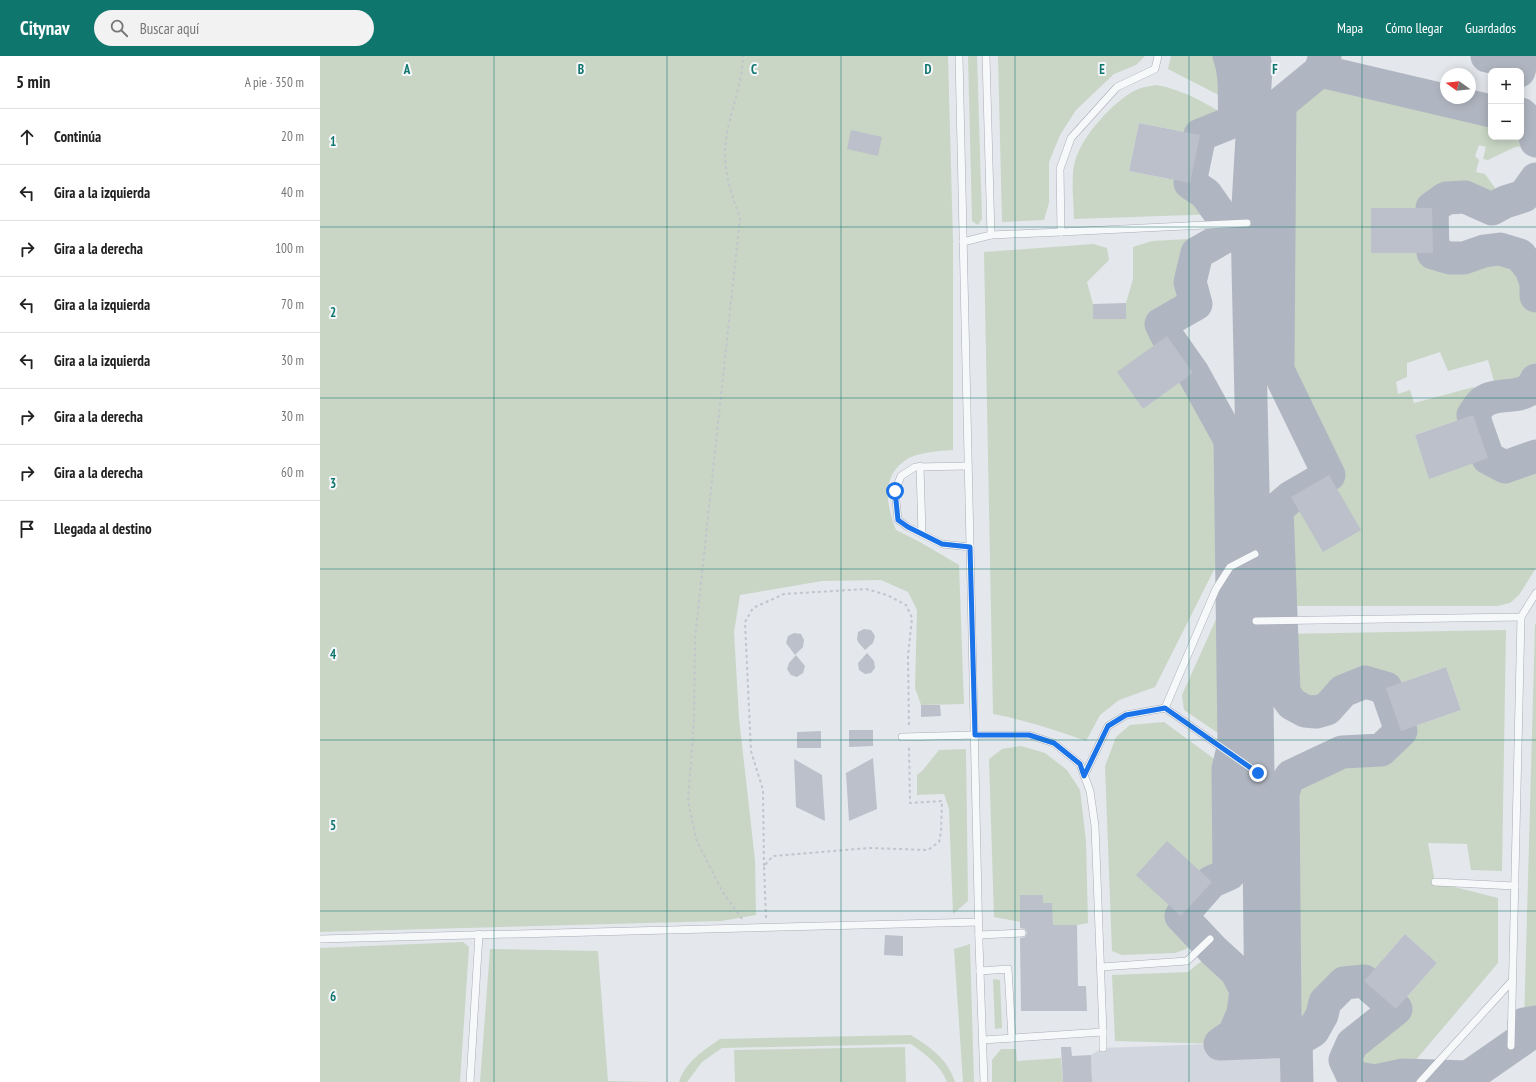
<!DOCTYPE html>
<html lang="es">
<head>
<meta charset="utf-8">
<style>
  :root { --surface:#fff; --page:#f2f2f2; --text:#222; --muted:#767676; --line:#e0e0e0; --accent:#0f766e }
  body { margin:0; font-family:"PT Sans Narrow",sans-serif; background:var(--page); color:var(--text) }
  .controls { position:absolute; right:12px; top:12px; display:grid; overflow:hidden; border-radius:8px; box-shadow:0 2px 10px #0003 }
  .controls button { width:36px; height:36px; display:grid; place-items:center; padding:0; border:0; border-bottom:1px solid var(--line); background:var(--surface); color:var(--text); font:20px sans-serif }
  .compass { position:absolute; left:1120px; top:12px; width:36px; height:36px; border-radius:50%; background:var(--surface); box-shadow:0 2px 10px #0003; rotate:285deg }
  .stop { position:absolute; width:12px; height:12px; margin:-9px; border:3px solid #1a73e8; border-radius:50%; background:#fff }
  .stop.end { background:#1a73e8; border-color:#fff; box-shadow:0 1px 4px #0008 }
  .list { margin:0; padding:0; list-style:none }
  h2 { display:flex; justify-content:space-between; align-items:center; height:52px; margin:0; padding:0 16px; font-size:17px }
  h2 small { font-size:13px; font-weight:400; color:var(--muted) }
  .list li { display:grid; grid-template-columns:26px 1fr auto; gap:12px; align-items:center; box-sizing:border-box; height:56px; padding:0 16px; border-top:1px solid var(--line) }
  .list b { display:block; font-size:15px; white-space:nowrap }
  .list em { font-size:13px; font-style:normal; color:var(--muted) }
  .icon { flex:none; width:22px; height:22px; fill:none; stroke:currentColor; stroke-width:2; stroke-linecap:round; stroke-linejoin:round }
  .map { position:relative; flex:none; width:1216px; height:1026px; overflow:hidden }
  header { display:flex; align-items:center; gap:24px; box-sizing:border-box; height:56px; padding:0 20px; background:var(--accent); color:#fff }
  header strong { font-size:19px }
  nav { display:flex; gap:22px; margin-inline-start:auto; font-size:14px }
  .search { width:280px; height:36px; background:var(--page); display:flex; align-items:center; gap:10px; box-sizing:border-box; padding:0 14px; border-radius:22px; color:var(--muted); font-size:15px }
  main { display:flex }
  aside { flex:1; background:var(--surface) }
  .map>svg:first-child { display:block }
  .built { fill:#d2d6de }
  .green { fill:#c9d6c5 }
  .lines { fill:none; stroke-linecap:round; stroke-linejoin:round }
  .taxiway { stroke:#b0b6c1; stroke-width:33 }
  .building { fill:#bbc0ca }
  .service-casing { stroke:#a9aeb7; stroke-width:8 }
  .path { stroke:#c2c5cb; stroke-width:2; stroke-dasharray:3 3; stroke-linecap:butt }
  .service { stroke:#f7f8fa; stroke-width:7 }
  .route { stroke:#1a73e8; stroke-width:5 }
  .grid { fill:none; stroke:#0f766e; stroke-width:1; stroke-opacity:0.55 }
  .grid-label { font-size:13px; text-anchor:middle; font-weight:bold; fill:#0f766e; stroke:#f4f6f9; stroke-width:4; stroke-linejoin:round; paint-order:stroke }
</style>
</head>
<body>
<header>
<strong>Citynav</strong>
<div class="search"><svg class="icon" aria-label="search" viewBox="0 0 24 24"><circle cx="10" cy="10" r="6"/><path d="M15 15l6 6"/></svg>Buscar aquí</div>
<nav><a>Mapa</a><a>Cómo llegar</a><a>Guardados</a></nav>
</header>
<main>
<aside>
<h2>5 min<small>A pie · 350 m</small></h2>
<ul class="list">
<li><svg class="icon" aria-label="ahead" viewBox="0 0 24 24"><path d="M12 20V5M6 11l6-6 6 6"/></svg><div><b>Continúa</b></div><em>20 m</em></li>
<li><svg class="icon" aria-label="left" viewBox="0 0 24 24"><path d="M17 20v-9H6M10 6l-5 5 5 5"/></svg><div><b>Gira a la izquierda</b></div><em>40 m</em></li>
<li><svg class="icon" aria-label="right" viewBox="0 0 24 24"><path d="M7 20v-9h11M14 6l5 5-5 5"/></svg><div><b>Gira a la derecha</b></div><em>100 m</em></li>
<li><svg class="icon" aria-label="left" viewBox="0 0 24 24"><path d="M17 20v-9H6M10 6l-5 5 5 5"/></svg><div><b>Gira a la izquierda</b></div><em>70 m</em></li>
<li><svg class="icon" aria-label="left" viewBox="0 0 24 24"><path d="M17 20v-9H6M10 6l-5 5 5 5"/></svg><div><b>Gira a la izquierda</b></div><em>30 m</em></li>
<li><svg class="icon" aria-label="right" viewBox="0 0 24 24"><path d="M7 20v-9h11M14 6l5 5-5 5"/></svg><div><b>Gira a la derecha</b></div><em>30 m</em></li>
<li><svg class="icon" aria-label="right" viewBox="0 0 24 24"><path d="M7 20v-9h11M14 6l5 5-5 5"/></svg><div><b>Gira a la derecha</b></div><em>60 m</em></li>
<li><svg class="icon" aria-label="arrive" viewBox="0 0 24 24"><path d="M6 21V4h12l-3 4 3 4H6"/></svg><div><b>Llegada al destino</b></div></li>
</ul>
</aside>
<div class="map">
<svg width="1216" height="1026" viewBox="0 0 1216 1026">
  <rect width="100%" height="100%" fill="#e4e7ec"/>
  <path class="built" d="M976,985L977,1026H772L771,999L783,992Z"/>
  <g class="green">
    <path d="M0,0H628L633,185V394C619,395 604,396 591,401C588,402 586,404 583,406C561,423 567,451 576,474L600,486L639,509L644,648L601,649L595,632L597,554L588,536L561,524L502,525L420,539L414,576L419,662L435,804L436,859L401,865L0,876Z"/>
    <path d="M648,0H657L662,163L658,169L652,165Z"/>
    <path d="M678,0H825L816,9L794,18L776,35L756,54L740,79L729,106V147L724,164L682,166Z"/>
    <path d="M851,0H909C915,16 915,30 914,47L848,13Z"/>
    <path d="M1167,0H1216V5C1201,12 1182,4 1167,0Z"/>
    <path d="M1000,15L1171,55V81H1201V73L1203,76L1205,90L1195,91L1168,104L1163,103L1166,91L1159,89L1155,100L1159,104L1156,116L1165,118L1185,146L1172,153L1145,141L1126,142L1112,152H1051L1052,197H1113L1130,202H1144L1164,195L1180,193L1200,199L1211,213L1215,227L1216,240V324C1210,339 1192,339 1178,340L1168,304L1128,315L1120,296L1087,307V321L1076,326L1078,338L1090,334L1094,347L1154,331L1163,346L1153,359L1095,379L1109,422L1168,402L1185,411L1216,400V512L1199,539L1190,547L1177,550H960L957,453L971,441L1009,419L958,314L960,48Z"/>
    <path d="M837,29C867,35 889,49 915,65L880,79L819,67L809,115L870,127L886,138L900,158L754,163C754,145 750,119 756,102C764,78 794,45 816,34C822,31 830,30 837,29Z"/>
    <path d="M905,181L877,197L870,226L876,248L841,268L847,280L798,317L823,353L873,317L910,384L911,480L835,631L799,644L780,659L766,685C735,674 705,664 673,658L664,196L773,188L787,192L789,204L767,226L773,248V263H806V247L813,223V191L832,185Z"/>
    <path d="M911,530L914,688L864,654L862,639Z"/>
    <path d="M1216,567V966L1204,968L1215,569Z"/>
    <path d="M1186,574L1182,815L1151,814L1147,788L1108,787L1115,826L1178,842V907L1083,1019L1055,1025L1033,1021L1025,1004L1032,988L1076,953L1117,907L1085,878L1044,925L1016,927L1005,946L1002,959L993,975L976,985L966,972L965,957L963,738L966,727L971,720L1022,696L1061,694L1081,675L1141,654L1126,611L1066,632L1045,626L1023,635L1007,653L996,656L985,655L972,648L964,637L961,578Z"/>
    <path d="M844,666L908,713L909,818L891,826L861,860L878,879L866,893L855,897L802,899L792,895L785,710L796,681L810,669Z"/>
    <path d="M701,690L725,697L747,714L760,734L766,785L768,867L757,869H727L732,855V847H723V839H700V866L674,861L669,703L682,693Z"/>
    <path d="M646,693L648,845L633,858L629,753L624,738L597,739V719L603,714L619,694Z"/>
    <path d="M143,886L149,891L140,1026H0V892Z"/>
    <path d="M650,888L654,1026H643L634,893Z"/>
    <path d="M170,893L278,895L288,1025L334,1026H160Z"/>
    <path d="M894,895L916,915L926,934L923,957L914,978L900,988L795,985L792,919L868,916Z"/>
    <path d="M673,923L680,924L682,972L675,973Z"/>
    <path d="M591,979C611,992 627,1002 635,1026H627C621,1009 605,998 591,988L402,992L382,1006L367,1026H359C365,1006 384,994 400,983Z"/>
    <path d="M585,991L586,1026H415L414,994Z"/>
    <path d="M681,993H696L697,1005L741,1002L743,1026H672V1004Z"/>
  </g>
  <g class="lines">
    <g class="taxiway">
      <path d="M909,0C917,21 913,43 915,65L880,79L870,127L886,138L900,158L905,181L877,197L870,226L876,248L841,268L847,280L873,317L910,384L914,688L908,713L909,818L891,826L861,860L894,895L916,915L926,934L923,957L914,978L900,988L976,985L966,972L965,957L963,738L966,727L971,720L1022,696L1061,694L1081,675L1066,632L1045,626L1023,635L1007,653L996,656L985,655L972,648L964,637L957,453L971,441L1009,419L958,314L960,48L1000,15L1005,0"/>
      <path d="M934,0L936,12L927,167L936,565L941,957"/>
      <path d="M1167,0L1201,8L1199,15"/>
      <path d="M1000,15L1171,55"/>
      <path d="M1201,58L1211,67L1216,85"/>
      <path d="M1216,123L1204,140L1185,146L1172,153L1145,141L1126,142L1112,152L1113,197L1130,202H1144L1164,195L1180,193L1200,199L1211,213L1216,227V240"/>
      <path d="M1216,324C1207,347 1179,334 1163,346C1159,349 1156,355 1153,359L1168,402L1185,411L1216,400"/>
      <path d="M977,1026L976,985L993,975L1002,959L1005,946L1024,927L1044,925L1076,953L1032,988L1025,1004L1033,1021L1055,1025L1083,1019L1148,1021L1207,980L1204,968L1216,966"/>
    </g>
  </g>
  <g class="building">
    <path d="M819,67L880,79L870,127L809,115Z"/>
    <path d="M531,74L562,81L558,100L527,93Z"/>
    <path d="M1051,152H1112L1113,197H1051Z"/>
    <path d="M806,247V263H773V248Z"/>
    <path d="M847,280L873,317L823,353L797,316Z"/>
    <path d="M1153,359L1168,402L1109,423L1095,379Z"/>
    <path d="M1009,419L1041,474L1003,496L971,441Z"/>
    <path d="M544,573L551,574L555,580L553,587L545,594L538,586L537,583L538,576Z"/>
    <path d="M474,577L481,578L484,584L483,591L475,599L466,587L468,580Z"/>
    <path d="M547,597L554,605L555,612L551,617L545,618L539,614L538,607Z"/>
    <path d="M476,599L485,610L483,617L477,621L471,619L467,613L469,607Z"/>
    <path d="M1126,611L1141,654L1081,675L1066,632Z"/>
    <path d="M601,649H620L621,660L601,661Z"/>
    <path d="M529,674H553V690L529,691Z"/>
    <path d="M501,675V692H477V676Z"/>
    <path d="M553,702L557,753L529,765L526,717Z"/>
    <path d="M474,703L502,719L505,765L476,751Z"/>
    <path d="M847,785L892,826L861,860L816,819Z"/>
    <path d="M700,839H723V847H732L733,869H757L758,930H766L767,955H701L700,882L705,881L707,877L705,873L700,872Z"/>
    <path d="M1085,878L1117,907L1076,953L1044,925Z"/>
    <path d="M565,879L583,880V900L564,899Z"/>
    <path d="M741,991H751L752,1000L771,999L772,1026H743Z"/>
  </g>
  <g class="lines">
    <g class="service-casing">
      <g id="service">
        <path d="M639,0L659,887L664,1026"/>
        <path d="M838,0L835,13L797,31L751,82L740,113L741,176L927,167"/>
        <path d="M671,179L741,176"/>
        <path d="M643,186L671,179L666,0"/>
        <path d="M600,410L602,478"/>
        <path d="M648,410L595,411L581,420L575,435L578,464L588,471L622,488L650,491"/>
        <path d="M936,565L1201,561L1216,537"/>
        <path d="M845,652L896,533L910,511L935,498"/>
        <path d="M582,681L655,679H709L734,687L760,708L770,735L775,770L783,976L663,984"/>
        <path d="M764,720L788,670L806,659L845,652L938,717"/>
        <path d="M1115,826L1195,830"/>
        <path d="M659,879L702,877"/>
        <path d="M0,883L659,866"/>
        <path d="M781,911L867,905L890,883"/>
        <path d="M660,915L688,913L692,982"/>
        <path d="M1191,990L1201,561"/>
        <path d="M783,992V976"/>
        <path d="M150,1026L159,878"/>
        <path d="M1100,1026L1192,925"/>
      </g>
    </g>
    <g class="path">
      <path d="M444,810L443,734L431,695L425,566L433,552L464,538L546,533L567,539L586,549L592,562L588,600L589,672"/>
      <path d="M446,862L444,810L453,800L550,792L608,794L619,786L621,776L622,745L590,747L589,691"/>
      <path d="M422,863L402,835L376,783L368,744L374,665L375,583L420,162C411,137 402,112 406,84C409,57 423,27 423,0"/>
    </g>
    <use href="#service" class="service"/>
  </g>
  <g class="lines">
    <path class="route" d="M575,435L578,464L588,471L622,488L650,491L655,679H709L734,687L760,708L764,720L788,670L806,659L845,652L938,717"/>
  </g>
  <path class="grid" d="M174,0V1026M347,0V1026M521,0V1026M695,0V1026M869,0V1026M1042,0V1026M0,171H1216M0,342H1216M0,513H1216M0,684H1216M0,855H1216"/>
  <g class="grid-label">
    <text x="87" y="18">A</text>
    <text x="261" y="18">B</text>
    <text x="434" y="18">C</text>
    <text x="608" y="18">D</text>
    <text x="782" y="18">E</text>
    <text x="955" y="18">F</text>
    <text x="13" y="90">1</text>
    <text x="13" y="261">2</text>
    <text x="13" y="432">3</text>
    <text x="13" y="603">4</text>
    <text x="13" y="774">5</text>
    <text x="13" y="945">6</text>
  </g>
</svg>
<div class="controls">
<button>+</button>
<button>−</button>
</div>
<svg class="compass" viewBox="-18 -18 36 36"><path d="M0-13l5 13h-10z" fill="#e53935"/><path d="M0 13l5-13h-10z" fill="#767676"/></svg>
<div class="stop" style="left:575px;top:435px"></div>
<div class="stop end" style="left:938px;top:717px"></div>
</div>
</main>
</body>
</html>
